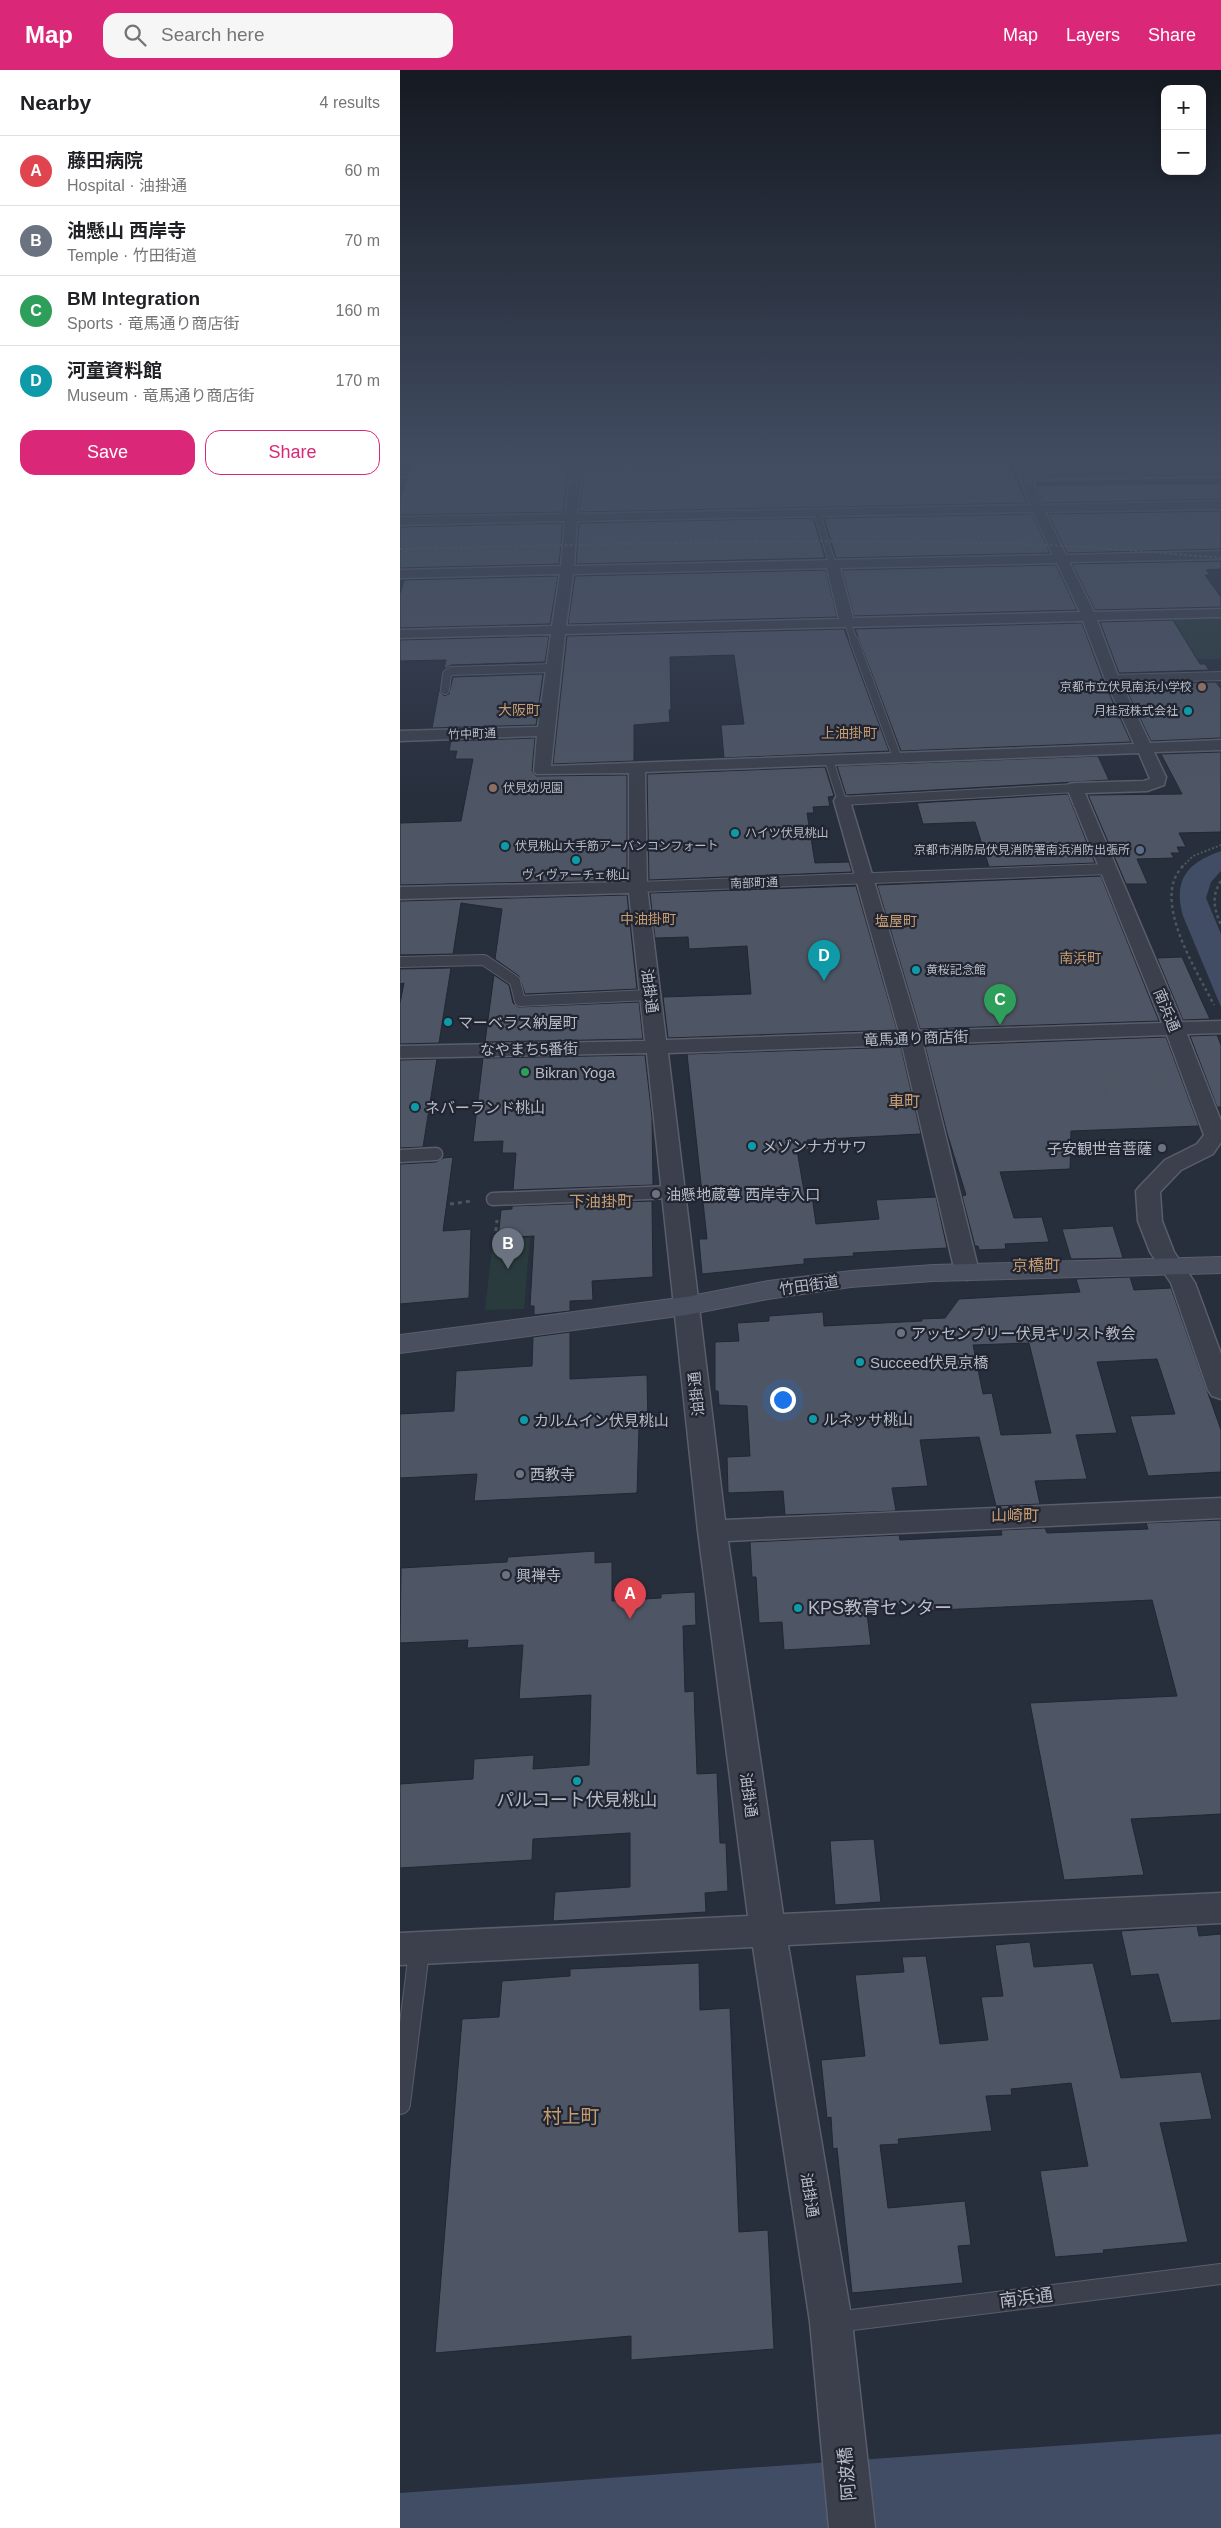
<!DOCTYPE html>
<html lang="en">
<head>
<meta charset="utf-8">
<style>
  :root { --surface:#fff; --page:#f6f6f6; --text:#202124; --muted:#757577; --line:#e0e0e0; --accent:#db2777 }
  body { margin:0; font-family:Helvetica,"Noto Sans JP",sans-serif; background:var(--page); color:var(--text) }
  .controls { position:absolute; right:15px; top:15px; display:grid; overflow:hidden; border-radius:10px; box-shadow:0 2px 8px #0003 }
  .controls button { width:45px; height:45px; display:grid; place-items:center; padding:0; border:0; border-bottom:1px solid var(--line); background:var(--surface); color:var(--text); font:25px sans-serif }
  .you { position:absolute; left:382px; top:1329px; width:18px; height:18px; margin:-12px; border:4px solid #fff; border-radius:50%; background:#1a73e8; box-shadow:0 0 0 8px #1a73e833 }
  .badge { display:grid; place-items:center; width:32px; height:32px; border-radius:50%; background:var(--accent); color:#fff; font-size:16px; font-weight:700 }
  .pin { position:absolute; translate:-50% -41px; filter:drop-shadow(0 1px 2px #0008) }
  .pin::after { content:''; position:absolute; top:26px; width:18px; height:15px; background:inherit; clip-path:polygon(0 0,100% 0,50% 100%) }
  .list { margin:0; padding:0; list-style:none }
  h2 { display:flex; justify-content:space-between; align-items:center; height:65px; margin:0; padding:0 20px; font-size:21px }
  h2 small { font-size:16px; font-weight:400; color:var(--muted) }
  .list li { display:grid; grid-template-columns:32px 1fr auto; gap:15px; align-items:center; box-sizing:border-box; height:70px; padding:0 20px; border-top:1px solid var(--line) }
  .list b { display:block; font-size:19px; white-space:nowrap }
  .list p { margin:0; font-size:16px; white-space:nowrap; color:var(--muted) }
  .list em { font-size:16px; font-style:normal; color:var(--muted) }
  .actions { display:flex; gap:10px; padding:15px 20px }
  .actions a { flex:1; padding:11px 0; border:1px solid var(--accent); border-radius:15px; text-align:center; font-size:18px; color:var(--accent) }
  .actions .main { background:var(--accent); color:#fff }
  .icon { flex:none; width:28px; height:28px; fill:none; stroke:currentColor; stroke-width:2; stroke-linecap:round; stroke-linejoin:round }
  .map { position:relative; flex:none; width:821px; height:2458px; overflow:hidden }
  header { display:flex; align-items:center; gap:30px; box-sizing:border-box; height:70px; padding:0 25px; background:var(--accent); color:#fff }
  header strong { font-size:24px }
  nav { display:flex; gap:28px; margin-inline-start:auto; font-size:18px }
  .search { width:350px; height:45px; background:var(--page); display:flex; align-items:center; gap:12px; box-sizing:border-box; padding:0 18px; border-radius:15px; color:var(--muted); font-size:19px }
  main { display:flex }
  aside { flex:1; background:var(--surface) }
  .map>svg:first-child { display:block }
  .green { fill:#2a3b3e }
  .water { fill:#404d65 }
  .building { fill:#4e5665; stroke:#222733; fill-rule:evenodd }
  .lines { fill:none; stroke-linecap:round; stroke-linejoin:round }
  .lane-far5-casing { stroke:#595e6a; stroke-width:8 }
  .lane-far4-casing { stroke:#595e6a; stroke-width:10 }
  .lane-far3-casing { stroke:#595e6a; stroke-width:12 }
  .lane-far2-casing { stroke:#595e6a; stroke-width:15 }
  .lane-far1-casing { stroke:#595e6a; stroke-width:19 }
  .lane-casing { stroke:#595e6a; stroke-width:22 }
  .street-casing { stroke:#595e6a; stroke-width:3 }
  .secondary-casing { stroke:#595e6a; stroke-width:2 }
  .path-far2 { stroke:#49585c; stroke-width:2; stroke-dasharray:2 2; stroke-linecap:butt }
  .path-far1 { stroke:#49585c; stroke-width:2.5; stroke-dasharray:3 3; stroke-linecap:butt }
  .path { stroke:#49585c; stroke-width:3; stroke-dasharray:4 4; stroke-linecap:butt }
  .lane-far5 { stroke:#3b404c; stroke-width:6 }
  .lane-far4 { stroke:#3b404c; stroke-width:8 }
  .lane-far3 { stroke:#3b404c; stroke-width:10 }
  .lane-far2 { stroke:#3b404c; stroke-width:12 }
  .lane-far1 { stroke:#3b404c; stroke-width:16 }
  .lane { stroke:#3b404c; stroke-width:20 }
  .street { fill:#3b404c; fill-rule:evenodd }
  .secondary { fill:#494f5e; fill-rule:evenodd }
  .rail { stroke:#5d6472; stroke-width:2; stroke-dasharray:2.5 2.5; stroke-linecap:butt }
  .education-dot { fill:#8d6e63; stroke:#202531; stroke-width:2 }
  .culture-dot { fill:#0f9aa8; stroke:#202531; stroke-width:2 }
  .service-dot { fill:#5c6f8a; stroke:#202531; stroke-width:2 }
  .leisure-dot { fill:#2e9e5b; stroke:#202531; stroke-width:2 }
  .worship-dot { fill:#6b7280; stroke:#202531; stroke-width:2 }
  .labels { text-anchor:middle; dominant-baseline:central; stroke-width:4.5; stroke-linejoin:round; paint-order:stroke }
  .far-poi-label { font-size:12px; fill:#b7bcc7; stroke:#202531; text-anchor:start }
  .far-street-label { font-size:12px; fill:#b7bcc7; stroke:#202531 }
  .far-neighbourhood-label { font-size:14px; fill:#c99d70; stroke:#202531 }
  .street-label { font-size:15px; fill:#b7bcc7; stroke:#202531 }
  .poi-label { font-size:15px; fill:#b7bcc7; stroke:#202531; text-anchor:start }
  .neighbourhood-label { font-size:16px; fill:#c99d70; stroke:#202531 }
  .near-poi-label { font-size:18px; fill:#b7bcc7; stroke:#202531; text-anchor:start }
  .near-street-label { font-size:18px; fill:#b7bcc7; stroke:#202531 }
  .near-neighbourhood-label { font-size:19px; fill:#c99d70; stroke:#202531 }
</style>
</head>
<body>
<header>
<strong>Map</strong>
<div class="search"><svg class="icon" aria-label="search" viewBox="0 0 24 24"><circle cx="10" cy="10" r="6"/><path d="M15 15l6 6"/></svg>Search here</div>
<nav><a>Map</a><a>Layers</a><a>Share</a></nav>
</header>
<main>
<aside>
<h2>Nearby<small>4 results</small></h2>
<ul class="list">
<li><span class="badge" style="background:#e0444e">A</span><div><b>藤田病院</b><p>Hospital · 油掛通</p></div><em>60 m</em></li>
<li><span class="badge" style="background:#6b7280">B</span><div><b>油懸山 西岸寺</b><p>Temple · 竹田街道</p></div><em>70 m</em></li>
<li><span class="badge" style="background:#2e9e5b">C</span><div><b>BM Integration</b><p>Sports · 竜馬通り商店街</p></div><em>160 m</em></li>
<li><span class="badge" style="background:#0f9aa8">D</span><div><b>河童資料館</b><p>Museum · 竜馬通り商店街</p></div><em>170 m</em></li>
</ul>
<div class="actions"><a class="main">Save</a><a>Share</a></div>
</aside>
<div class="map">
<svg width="821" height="2458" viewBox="0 0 821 2458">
  <rect width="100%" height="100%" fill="#272e3c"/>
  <g class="green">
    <path d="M625,391H821V400L636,404L628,402Z"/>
    <path d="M821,548V589H797L773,549Z"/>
    <path d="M130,1168L124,1239L85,1240L93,1169Z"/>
  </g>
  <g class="water">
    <path d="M821,781V801L811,812L806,828L821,864V937L783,846C773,809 787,793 821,781Z"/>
    <path d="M821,2364V2458H0V2423Z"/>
  </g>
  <g class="building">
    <path d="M13,391H164L163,396H169L163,442L0,445V429Z"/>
    <path d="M348,391H608L627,433L179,442L185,398Z"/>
    <path d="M745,414H821V429L643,433L637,416Z"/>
    <path d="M821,441V479L667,483L648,444Z"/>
    <path d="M632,444L650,483L436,488L424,448Z"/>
    <path d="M413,448L425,488L176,494L179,453Z"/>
    <path d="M163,453L159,494L0,498V457Z"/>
    <path d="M821,491V499L806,500L810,505H805L821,527V537L695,540L672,494Z"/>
    <path d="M656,495L677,540L454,546L442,500Z"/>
    <path d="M426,500L437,547L168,554L175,506Z"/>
    <path d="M158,506L150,554L0,558V524L4,510Z"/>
    <path d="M773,550L800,594H805L809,600L719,603L700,552Z"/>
    <path d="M682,553L703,610L731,672L501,681L455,559Z"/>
    <path d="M444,559L489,681L324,688L321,655L344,654L334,585L270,587L271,640H269L270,652L234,655V691L153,694L167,566Z"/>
    <path d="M149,566L145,592L51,595L44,599L46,590L0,591V570Z"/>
    <path d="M143,604L136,655L32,658L39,620L44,626L49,624L53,607Z"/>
    <path d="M816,612L821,619V668L751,671L724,615Z"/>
    <path d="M135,668L132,701L136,706L227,705V810L0,815V753L61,751L73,689H55L57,681H49L51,671Z"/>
    <path d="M821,682V762L779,763L786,777H777L780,783H771L774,788L737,789L748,814H726L688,725L782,724L761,684Z"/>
    <path d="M698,686L709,710L446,725L437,696Z"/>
    <path d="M425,697L434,726L428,727L430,736L413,737L414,743H407L415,793L449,792L452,802L249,810L247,704Z"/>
    <path d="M668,724L695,793L589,797L575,752L523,754L517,733Z"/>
    <path d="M701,806L759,951L520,959L477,815Z"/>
    <path d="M456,816L497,960L268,968L263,927L351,924L347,876L289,879L288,867L255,868L250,823Z"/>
    <path d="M227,825L237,919L125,924L119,906L95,889L102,839L61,833L53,884L0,885V831Z"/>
    <path d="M782,887L799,925L810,949L783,950L757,888Z"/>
    <path d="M51,898L39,973L0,974V933L4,913L0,914V899Z"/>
    <path d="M94,905L109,915L113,933L118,937L239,932L243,969L85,972Z"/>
    <path d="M817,965L821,975V1037H817L790,966Z"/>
    <path d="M766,967L799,1056L671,1061L670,1099L600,1102L614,1148L642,1147L649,1172L605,1174L606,1179L579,1180L578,1176H575L562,1126L566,1125L547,1063L525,976Z"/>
    <path d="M501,977L521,1064L407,1070L409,1079L397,1080L405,1127L412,1126L416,1154L479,1149L476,1130L536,1127L547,1178L453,1183L454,1186L404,1189V1194L302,1204L299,1169H307L287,984Z"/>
    <path d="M245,985L252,1047L253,1115L113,1120L116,1083H102L103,1071L73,1072L83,988Z"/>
    <path d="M37,989L23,1077L0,1078V990Z"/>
    <path d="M53,1087L43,1161L71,1159L69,1228L0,1234V1094L36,1092L43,1088Z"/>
    <path d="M252,1131L253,1207L192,1211L193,1230L170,1231V1241L134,1245V1236H130L134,1166L98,1168L101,1140L112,1139V1136Z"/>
    <path d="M713,1156L723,1188L671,1189L662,1159Z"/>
    <path d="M730,1207L734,1220L771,1218L821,1360V1402L748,1406L730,1346L775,1344L757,1289L697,1292L717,1363L676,1365L687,1409L635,1411L640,1434L596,1436L579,1367L520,1370L528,1416L492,1418L496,1441L385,1445L383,1421L328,1423L327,1387L350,1386L347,1336L319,1335L318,1321H315V1272L339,1271L337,1253L369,1251V1246L423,1242L424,1256L522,1251L521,1249L545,1248L559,1229L680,1222L676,1209ZM629,1273L651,1363L601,1365L592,1323L583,1324L573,1275Z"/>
    <path d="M170,1262V1309L247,1305L248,1356L239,1357L237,1423L74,1431L77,1404L0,1408V1344L54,1341L56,1301L132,1296L133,1267Z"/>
    <path d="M821,1450V1744L731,1749L744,1805L664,1810L630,1633L777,1626L752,1530L519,1541L518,1534L466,1536L471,1575L384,1580L382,1552L359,1553L356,1507H352L350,1472L499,1465L500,1470L602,1465L601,1460L645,1458L647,1463L748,1459L746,1453Z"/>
    <path d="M195,1481V1493L212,1492V1531L261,1528V1524L295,1522L296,1555L283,1556L285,1622L294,1621L297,1704L317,1703L320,1773H326L328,1821L305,1823L306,1842L153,1851L155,1822L230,1817V1763L133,1769L132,1790L0,1798V1714L73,1709L74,1689L134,1685L133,1699L189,1695L191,1625L119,1629L123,1575L67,1578L68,1570L0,1573L1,1498L107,1492L108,1487Z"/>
    <path d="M474,1769L481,1832L435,1835L430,1771Z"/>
    <path d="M797,1856L799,1866L821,1864V1950L771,1953L758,1904L731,1906L721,1861Z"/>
    <path d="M630,1872L634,1897L693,1893L721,2008L801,2002L812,2049L760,2053L788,2172L703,2180L704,2183L655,2187L640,2101L688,2096L671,2013L611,2019L612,2025L586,2026L592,2061L498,2069L499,2074L480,2075L488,2138L565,2131L571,2175L558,2176L563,2213L452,2223L437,2078L433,2079L431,2047L427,2048L421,1990L465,1986L455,1905L504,1902L502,1887L526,1886L540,1974L588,1970L581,1927L603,1926L595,1875Z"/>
    <path d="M299,1893L300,1940L330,1938L339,2162L368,2160L374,2279L231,2290V2266L35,2283L62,1949L99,1947L102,1911L170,1906V1899Z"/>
  </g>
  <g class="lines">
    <g class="lane-far5-casing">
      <g id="lane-far5">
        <path d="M417,443L432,493"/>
        <path d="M447,551L454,571"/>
      </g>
    </g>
    <g class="lane-far4-casing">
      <g id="lane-far4">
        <path d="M454,570L497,687"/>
        <path d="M712,609L821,606"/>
        <path d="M45,620L47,604L51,601L153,598"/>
        <path d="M429,690L442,731L675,718"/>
      </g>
    </g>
    <g class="lane-far3-casing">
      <g id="lane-far3">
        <path d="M238,817L708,799"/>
        <path d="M0,892L84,890L115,911L120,931L250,925"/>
      </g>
    </g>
    <g class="lane-far2-casing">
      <g id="lane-far2">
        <path d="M0,1086L36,1084"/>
        <path d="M93,1129L272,1122"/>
      </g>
    </g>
    <g class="lane-far1-casing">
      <path id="lane-far1" d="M17,1891L19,1878"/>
    </g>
    <g class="lane-casing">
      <g id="lane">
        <path d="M0,2034L18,1890"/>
        <path d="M436,2252L821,2204"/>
      </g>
    </g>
    <g class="street-casing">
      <path id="street" d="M172,391H237L231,394L183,396L177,444L630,435L614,391H626L630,402L821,400V406L632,409L642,435L821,431V439L645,442L666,485L821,481V489L669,492L694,542L821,539V547L697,550L719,609L750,673L821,670V680L754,682L766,707L764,715L747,721L685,723L782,952L821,951V963L787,964L821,1051V1072L813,1084L781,1100L760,1122L762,1151L774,1182L795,1213L821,1284V1329L812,1326L808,1320L771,1213L750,1182L738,1151L736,1121L740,1116L765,1090L797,1074L804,1065L767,965L523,974L579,1202L576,1207L567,1210L558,1207L555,1202L502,975L268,983L325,1450L821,1428V1448L328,1471L383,1844L821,1823V1853L388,1875L452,2252L475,2458H429L410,2252L353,1877L0,1895V1863L348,1846L298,1461L247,983L0,988V976L245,971L229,823L0,829V817L229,812V703L136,704L134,701L137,666L0,671V661L138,657L151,564L0,568V560L152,556L160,504L0,508V500L161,496L165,451L0,455V447L165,444ZM633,442L653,485L174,496L177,451ZM657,493L680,542L453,548L440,498ZM427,498L439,549L166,556L173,504ZM683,551L705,609L734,674L151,696L165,564ZM739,683L750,709L744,711L675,713L669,714L667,718L762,953L519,961L450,731L448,727H436L434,731L499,962L266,970L247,817L245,702Z"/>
    </g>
    <g class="secondary-casing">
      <path id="secondary" d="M821,1187V1203L533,1211L451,1217L368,1229L286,1245L0,1283V1265L286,1227L368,1211L451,1201L533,1195Z"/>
    </g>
    <g class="path-far2">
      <path d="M518,391L523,407"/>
      <path d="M0,408L154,412"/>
      <path d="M196,414L326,418L604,412"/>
      <path d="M782,797L793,786L821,775"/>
    </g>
    <g class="path-far1">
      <path d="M783,796C750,829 797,901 814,935"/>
      <path d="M821,811C811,826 814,839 821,855"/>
      <path d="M761,1012L764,1022"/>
      <path d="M706,1024L703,1015L768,1012"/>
    </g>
    <g class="path">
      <path d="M50,1134L72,1131"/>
      <path d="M95,1169L97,1150"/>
    </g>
    <use href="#lane-far5" class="lane-far5"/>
    <use href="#lane-far4" class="lane-far4"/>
    <use href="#lane-far3" class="lane-far3"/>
    <use href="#lane-far2" class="lane-far2"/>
    <use href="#lane-far1" class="lane-far1"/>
    <use href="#lane" class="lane"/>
    <use href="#street" class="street"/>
    <use href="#secondary" class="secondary"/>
    <g class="rail">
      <path d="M0,407L324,417L821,407"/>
      <path d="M0,479C205,475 410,467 615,474C684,476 752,482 821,488"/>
    </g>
  </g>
  <linearGradient id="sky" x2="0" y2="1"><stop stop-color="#151921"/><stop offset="0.53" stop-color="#414c61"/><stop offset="1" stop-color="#414c61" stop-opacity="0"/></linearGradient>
  <rect width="821" height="735" fill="url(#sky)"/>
  <g class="education-dot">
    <circle cx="802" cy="617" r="5"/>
    <circle cx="93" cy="718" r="5"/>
  </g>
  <g class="culture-dot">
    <circle cx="788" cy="641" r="5"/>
    <circle cx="335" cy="763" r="5"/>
    <circle cx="105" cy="776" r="5"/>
    <circle cx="176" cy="790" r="5"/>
    <circle cx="516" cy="900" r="5"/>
    <circle cx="48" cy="952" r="5"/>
    <circle cx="15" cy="1037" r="5"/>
    <circle cx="352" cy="1076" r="5"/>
    <circle cx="460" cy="1292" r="5"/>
    <circle cx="413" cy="1349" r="5"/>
    <circle cx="124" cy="1350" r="5"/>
    <circle cx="398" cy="1538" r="5"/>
    <circle cx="177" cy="1711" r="5"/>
  </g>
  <circle class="service-dot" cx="740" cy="780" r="5"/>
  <circle class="leisure-dot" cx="125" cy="1002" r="5"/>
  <g class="worship-dot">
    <circle cx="762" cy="1078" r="5"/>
    <circle cx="256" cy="1124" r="5"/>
    <circle cx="501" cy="1263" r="5"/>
    <circle cx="120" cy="1404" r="5"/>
    <circle cx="106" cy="1505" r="5"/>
  </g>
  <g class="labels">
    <g class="far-poi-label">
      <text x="792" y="617" text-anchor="end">京都市立伏見南浜小学校</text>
      <text x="778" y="641" text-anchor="end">月桂冠株式会社</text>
      <text x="103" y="718">伏見幼児園</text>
      <text x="345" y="763">ハイツ伏見桃山</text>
      <text x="115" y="776">伏見桃山大手筋アーバンコンフォート</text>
      <text x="730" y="780" text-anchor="end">京都市消防局伏見消防署南浜消防出張所</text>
      <text x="176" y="805" text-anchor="middle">ヴィヴァーチェ桃山</text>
      <text x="526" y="900">黄桜記念館</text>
    </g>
    <g class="far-street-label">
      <text transform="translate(72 664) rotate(-2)">竹中町通</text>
      <text transform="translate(354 813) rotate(-2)">南部町通</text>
    </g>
    <g class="far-neighbourhood-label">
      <text x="119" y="640">大阪町</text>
      <text x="449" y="663">上油掛町</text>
      <text x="248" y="849">中油掛町</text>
      <text x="496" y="851">塩屋町</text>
      <text x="680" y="888">南浜町</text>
    </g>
    <g class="street-label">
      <text transform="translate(250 921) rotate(83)">油掛通</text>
      <text transform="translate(767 940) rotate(68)">南浜通</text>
      <text transform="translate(516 968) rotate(-2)">竜馬通り商店街</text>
      <text transform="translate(129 979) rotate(-1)">なやまち5番街</text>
      <text transform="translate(409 1215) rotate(-8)">竹田街道</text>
      <text transform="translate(296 1324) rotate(-96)">油掛通</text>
      <text transform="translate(349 1725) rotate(82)">油掛通</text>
      <text transform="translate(410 2125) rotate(81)">油掛通</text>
    </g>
    <g class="poi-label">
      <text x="58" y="952">マーベラス納屋町</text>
      <text x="135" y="1002">Bikran Yoga</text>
      <text x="25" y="1037">ネバーランド桃山</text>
      <text x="362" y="1076">メゾンナガサワ</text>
      <text x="752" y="1078" text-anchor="end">子安観世音菩薩</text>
      <text x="266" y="1124">油懸地蔵尊 西岸寺入口</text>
      <text x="511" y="1263">アッセンブリー伏見キリスト教会</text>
      <text x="470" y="1292">Succeed伏見京橋</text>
      <text x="423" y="1349">ルネッサ桃山</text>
      <text x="134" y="1350">カルムイン伏見桃山</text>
      <text x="130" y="1404">西教寺</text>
      <text x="116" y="1505">興禅寺</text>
    </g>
    <g class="neighbourhood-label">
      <text x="504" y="1031">車町</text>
      <text x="201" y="1131">下油掛町</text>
      <text x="636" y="1195">京橋町</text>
      <text x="615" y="1445">山崎町</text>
    </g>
    <g class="near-poi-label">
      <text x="408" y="1538">KPS教育センター</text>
      <text x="177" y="1730" text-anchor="middle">パルコート伏見桃山</text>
    </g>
    <g class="near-street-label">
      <text transform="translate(626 2228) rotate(-7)">南浜通</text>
      <text transform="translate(447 2404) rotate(-95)">阿波橋</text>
    </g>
    <g class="near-neighbourhood-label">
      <text x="171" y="2046">村上町</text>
    </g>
  </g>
</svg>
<div class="controls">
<button>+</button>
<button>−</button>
</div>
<div class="you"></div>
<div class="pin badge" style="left:230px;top:1549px;background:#e0444e">A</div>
<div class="pin badge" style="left:108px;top:1199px;background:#6b7280">B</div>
<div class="pin badge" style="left:600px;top:955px;background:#2e9e5b">C</div>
<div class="pin badge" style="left:424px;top:911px;background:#0f9aa8">D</div>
</div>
</main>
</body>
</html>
